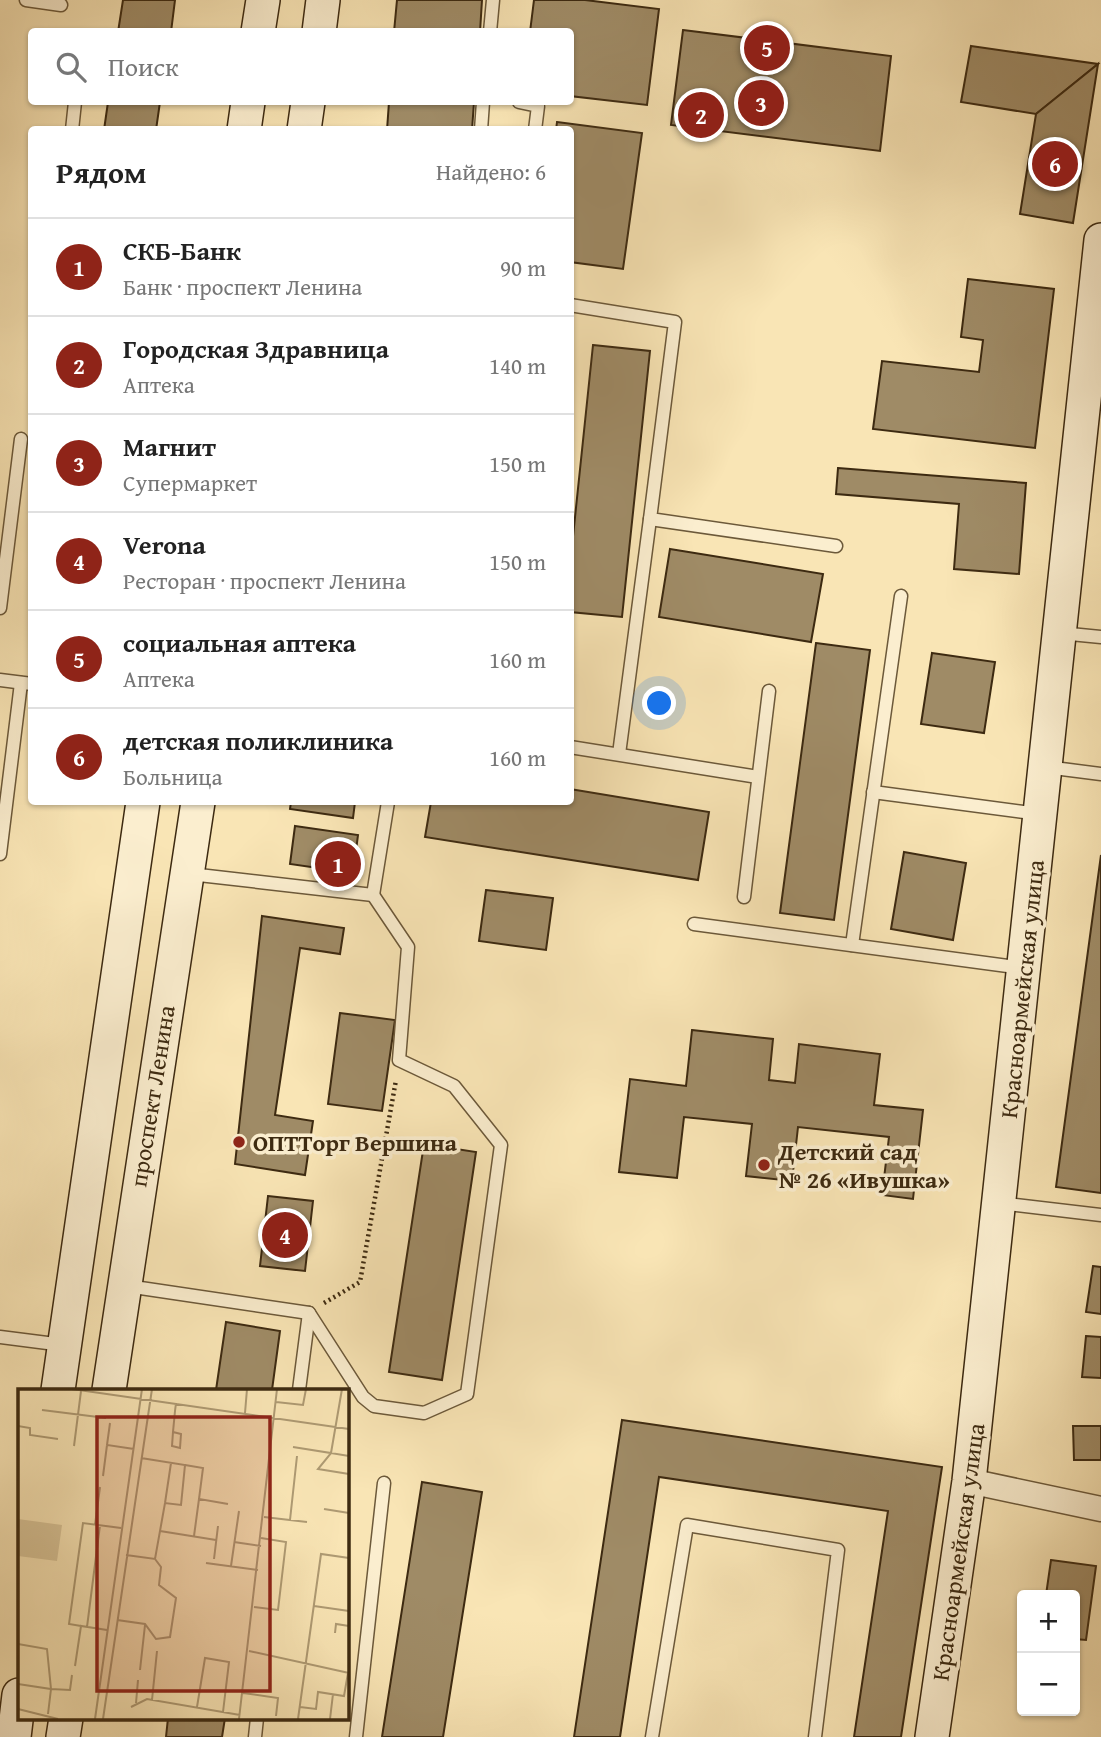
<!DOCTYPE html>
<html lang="ru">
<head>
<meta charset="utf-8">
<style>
  :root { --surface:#fff; --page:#f6f6f6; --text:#222; --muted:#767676; --line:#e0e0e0; --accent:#8f2418 }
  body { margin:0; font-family:"Gentium Book Plus",serif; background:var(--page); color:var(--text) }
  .controls { position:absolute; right:21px; bottom:21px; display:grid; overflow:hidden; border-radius:7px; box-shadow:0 2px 5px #0004 }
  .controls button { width:63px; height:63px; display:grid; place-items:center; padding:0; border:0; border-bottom:2px solid var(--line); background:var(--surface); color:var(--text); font:35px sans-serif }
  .you { position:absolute; left:660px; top:704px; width:24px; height:24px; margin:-18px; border:5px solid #fff; border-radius:50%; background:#1a73e8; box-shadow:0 0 0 10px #1a73e833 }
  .badge { display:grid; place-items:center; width:46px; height:46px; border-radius:50%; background:var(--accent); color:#fff; font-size:23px; font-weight:700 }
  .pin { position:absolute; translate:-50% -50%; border:4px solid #fff; box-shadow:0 2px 7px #0006 }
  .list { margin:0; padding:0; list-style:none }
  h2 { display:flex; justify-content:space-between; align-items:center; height:91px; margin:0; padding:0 28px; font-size:30px }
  h2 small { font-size:23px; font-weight:400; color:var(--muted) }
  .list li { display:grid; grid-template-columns:46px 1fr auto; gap:21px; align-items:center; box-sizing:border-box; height:98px; padding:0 28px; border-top:2px solid var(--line) }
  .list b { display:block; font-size:26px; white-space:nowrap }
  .list p { margin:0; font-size:23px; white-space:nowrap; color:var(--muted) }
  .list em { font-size:23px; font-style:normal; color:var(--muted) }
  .icon { flex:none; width:38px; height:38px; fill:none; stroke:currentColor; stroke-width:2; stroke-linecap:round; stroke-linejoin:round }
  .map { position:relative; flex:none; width:1101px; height:1737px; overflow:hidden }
  .search { position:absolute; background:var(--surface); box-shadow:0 2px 5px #0004; left:28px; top:28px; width:546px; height:77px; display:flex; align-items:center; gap:18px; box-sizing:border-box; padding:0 24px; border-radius:7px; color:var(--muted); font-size:26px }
  .panel { position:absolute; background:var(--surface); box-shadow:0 2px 5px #0004; left:28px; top:126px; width:546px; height:679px; border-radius:7px }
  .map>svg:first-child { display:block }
  .building { fill:#9f8b66; stroke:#3d2a11; stroke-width:2 }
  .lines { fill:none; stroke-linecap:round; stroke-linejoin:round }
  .lane-casing { stroke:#6c593a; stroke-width:15 }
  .street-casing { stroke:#6c593a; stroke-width:27 }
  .secondary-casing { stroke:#3d2a11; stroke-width:36 }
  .path { stroke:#3d2a11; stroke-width:4.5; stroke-dasharray:2 3.5; stroke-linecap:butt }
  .lane { stroke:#fbeecf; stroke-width:12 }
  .street { stroke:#fbeecf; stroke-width:24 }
  .secondary { stroke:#fbeecf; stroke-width:33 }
  .poi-dot { fill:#8f2418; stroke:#fbeecf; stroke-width:2.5 }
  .labels { text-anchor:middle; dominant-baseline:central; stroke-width:7; stroke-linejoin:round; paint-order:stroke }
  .street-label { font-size:24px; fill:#3d2a11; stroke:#fbeecf }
  .poi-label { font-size:24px; font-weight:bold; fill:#3d2a11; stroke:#fbeecf; text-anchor:start }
  .inset-road { fill:none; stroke:#ae9a73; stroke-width:2 }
  .view { fill:#8f2418; fill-opacity:0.15; stroke:#8f2418; stroke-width:3.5 }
  .inset-edge { fill:none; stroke:#3d2a11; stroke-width:3.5 }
</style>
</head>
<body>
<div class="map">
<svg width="1101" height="1737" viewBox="0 0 1101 1737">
  <rect width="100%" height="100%" fill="#f9e5b5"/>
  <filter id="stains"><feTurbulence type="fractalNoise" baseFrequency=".00286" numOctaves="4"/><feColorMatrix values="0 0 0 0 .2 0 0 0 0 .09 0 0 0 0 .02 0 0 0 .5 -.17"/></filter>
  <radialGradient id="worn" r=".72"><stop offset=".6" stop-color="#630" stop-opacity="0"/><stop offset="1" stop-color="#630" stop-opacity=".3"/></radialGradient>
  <g class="building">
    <path d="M123,0H175L171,32H118Z"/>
    <path d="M397,0H482L480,32H394Z"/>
    <path d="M534,0H585L659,9L647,105L570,96V32H530Z"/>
    <path d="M683,30L891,56L880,151L671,125Z"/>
    <path d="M971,46L1098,64L1036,114L961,102Z"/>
    <path d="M1098,64L1073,223L1020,214L1036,114Z"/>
    <path d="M108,102H160L156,130H104Z"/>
    <path d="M389,102H474L472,130H387Z"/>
    <path d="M557,122L642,133L623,269L570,262V130H556Z"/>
    <path d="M968,279L1054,289L1035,448L873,429L882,361L979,372L983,340L961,337Z"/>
    <path d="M593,345L650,351L622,617L570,612V565Z"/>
    <path d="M838,468L1026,483L1019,574L954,569L959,504L836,494Z"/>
    <path d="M670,549L823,574L811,642L659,617Z"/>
    <path d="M816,643L870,650L834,920L780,913Z"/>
    <path d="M932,653L995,662L984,733L921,724Z"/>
    <path d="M570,789L709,812L698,880L425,837L431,802H570Z"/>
    <path d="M291,802H355L353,818L290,809Z"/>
    <path d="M295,826L358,835L353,873L290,864Z"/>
    <path d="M904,852L966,863L953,940L891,929Z"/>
    <path d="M1101,855V1193L1056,1187Z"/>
    <path d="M486,890L553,898L546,950L479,941Z"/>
    <path d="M262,916L344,928L340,954L300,948L275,1115L313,1121L305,1175L235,1164Z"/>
    <path d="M340,1013L395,1020L382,1111L328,1104Z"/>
    <path d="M692,1030L773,1039L769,1080L795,1083L799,1044L880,1054L874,1105L923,1110L913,1199L882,1195L889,1137L798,1127L792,1181L746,1176L752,1124L684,1117L677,1178L619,1172L630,1079L686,1086Z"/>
    <path d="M424,1144L476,1152L442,1380L389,1372Z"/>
    <path d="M268,1196L313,1201L305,1271L260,1266Z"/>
    <path d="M1093,1266L1101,1267V1314L1086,1312Z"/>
    <path d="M226,1322L280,1331L272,1390H216Z"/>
    <path d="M1086,1336L1101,1337V1378L1082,1377Z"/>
    <path d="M622,1420L942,1467L901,1737H854L888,1511L659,1477L620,1737H574Z"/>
    <path d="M1073,1426H1101V1460H1074Z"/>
    <path d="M422,1482L482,1492L443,1737H382Z"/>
    <path d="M1051,1560L1096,1566L1086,1640L1075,1639V1595H1046Z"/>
    <path d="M168,1718H225L222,1737H166Z"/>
  </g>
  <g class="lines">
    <g class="lane-casing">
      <g id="lane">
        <path d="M26,0L61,5"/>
        <path d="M490,32L493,0"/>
        <path d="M519,102L538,106L535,130"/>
        <path d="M72,130L75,102"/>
        <path d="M481,130L483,102"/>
        <path d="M570,305L675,322L650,519L836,546"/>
        <path d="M0,608L21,439"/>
        <path d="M1060,633L1101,637"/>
        <path d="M0,680L32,684"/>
        <path d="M570,747L758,777"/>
        <path d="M619,754L650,519"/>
        <path d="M1046,767L1101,774"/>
        <path d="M873,792L1039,814"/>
        <path d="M0,854L21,683"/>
        <path d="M190,874L373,895L388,802"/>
        <path d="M744,897L769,691"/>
        <path d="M694,924L1023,968"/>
        <path d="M852,945L901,596"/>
        <path d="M999,1203L1101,1215"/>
        <path d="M127,1286L309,1313L363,1397L374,1406L424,1413L467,1394L501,1145L454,1086L399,1060L408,947L373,895"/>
        <path d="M0,1337L63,1345"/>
        <path d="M299,1390L309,1313"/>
        <path d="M255,1737L257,1718"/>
        <path d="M356,1737L384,1483"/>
        <path d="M652,1737L687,1525L838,1550L815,1737"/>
      </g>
    </g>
    <g class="street-casing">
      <path id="street" d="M969,1481L1101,1509"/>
    </g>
    <g class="secondary-casing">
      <g id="secondary">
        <path d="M258,32L263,0"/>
        <path d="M319,32L323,0"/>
        <path d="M244,130L248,102"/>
        <path d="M304,130L308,102"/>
        <path d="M58,1390L143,802"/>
        <path d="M109,1390L198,802"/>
        <path d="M14,1737L19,1695"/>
        <path d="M63,1737L66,1718"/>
        <path d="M932,1737L969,1481L1101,240"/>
      </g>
    </g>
    <path class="path" d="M324,1303L360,1282L396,1080"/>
    <use href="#lane" class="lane"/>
    <use href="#street" class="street"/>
    <use href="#secondary" class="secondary"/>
  </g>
  <g class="poi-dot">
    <circle cx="239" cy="1142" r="7"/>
    <circle cx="764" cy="1165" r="7"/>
  </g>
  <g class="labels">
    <g class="street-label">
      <text transform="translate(1022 989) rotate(-84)">Красноармейская улица</text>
      <text transform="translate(152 1096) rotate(-81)">проспект Ленина</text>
      <text transform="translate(958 1552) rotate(-82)">Красноармейская улица</text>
    </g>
    <g class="poi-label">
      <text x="253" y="1142">ОПТТорг Вершина</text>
      <text x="778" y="1151">Детский сад<tspan x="778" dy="28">№ 26 «Ивушка»</tspan></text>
    </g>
  </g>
  <g transform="translate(18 1389)">
    <rect width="331" height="331" fill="#f9e5b5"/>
    <path d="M0,130L44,136L39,172L0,167Z" fill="#d9c599"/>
    <path class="inset-road" d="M54,0L331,40M258,13L285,16L288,0M24,21L88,29M227,24L229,0M92,34L89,56L116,60M0,37L12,39V46L40,50M155,43L163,45L162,59L154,57L155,43L157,22L158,14M56,57L63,2M275,58L313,64L324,0M331,67L313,64L300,80L331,85M167,76L185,79L181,110L210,115M85,87L89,56M147,114L153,74M306,120L331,124M246,128L289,133M272,131L279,67M77,136L82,98M142,142L198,151M176,147L181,110M216,153L243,157M108,166L137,170L147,114L163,116L167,76L123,69M196,170L200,137M188,174L240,181M213,177L221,122M296,217L331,222M236,218L260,221L268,153L243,149M99,231L127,235L138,250L152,248L158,209L141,196L143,178L137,170M63,237L51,235L65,134L103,139M69,238L82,136M317,244L318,235L331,237M0,255L29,260L33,300L0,295M231,262L331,284M57,277L63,237L89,241M122,281L127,236M225,304L260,309L258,327M134,311L139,262M118,314L120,291M113,318L129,310L222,326M179,318L187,269L211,273L205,323M282,318L298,320L300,303L326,307L330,284M0,320L40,330M30,325L33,300L52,301L54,286M77,330L124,0M85,330L134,0M221,330L259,0M280,330L303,165L331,169M312,330L315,305"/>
    <path class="view" d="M79,28H252V302H79Z"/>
    <rect width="331" height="331" class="inset-edge"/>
  </g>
  <rect width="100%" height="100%" filter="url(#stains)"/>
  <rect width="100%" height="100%" fill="url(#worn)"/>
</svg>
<div class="controls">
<button>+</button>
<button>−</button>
</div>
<div class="you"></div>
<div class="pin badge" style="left:338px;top:864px">1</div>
<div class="pin badge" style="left:701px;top:115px">2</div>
<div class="pin badge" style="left:761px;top:103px">3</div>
<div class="pin badge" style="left:285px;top:1235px">4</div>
<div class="pin badge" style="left:767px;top:48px">5</div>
<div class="pin badge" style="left:1055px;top:164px">6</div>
<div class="search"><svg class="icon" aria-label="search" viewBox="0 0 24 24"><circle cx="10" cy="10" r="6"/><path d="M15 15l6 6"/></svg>Поиск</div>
<section class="panel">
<h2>Рядом<small>Найдено: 6</small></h2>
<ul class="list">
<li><span class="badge">1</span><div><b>СКБ-Банк</b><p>Банк · проспект Ленина</p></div><em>90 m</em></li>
<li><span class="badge">2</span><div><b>Городская Здравница</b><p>Аптека</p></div><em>140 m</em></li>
<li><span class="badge">3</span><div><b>Магнит</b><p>Супермаркет</p></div><em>150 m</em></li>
<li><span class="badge">4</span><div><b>Verona</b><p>Ресторан · проспект Ленина</p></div><em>150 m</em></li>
<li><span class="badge">5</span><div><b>социальная аптека</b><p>Аптека</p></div><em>160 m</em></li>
<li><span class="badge">6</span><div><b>детская поликлиника</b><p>Больница</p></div><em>160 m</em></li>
</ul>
</section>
</div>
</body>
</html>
